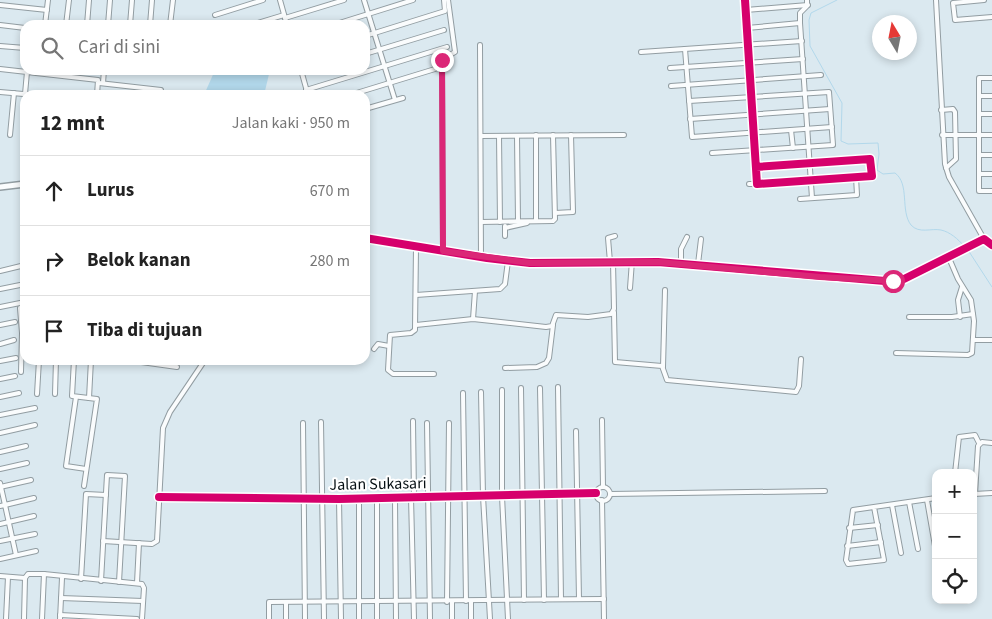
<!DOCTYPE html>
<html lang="id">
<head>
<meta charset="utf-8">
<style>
  :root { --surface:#fff; --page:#f6f6f6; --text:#222; --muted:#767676; --line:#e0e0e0 }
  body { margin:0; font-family:"Source Sans 3",sans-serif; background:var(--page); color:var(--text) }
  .controls { position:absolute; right:15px; bottom:15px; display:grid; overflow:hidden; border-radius:10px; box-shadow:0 2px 8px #0003 }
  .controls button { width:45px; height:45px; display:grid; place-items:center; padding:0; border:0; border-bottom:1px solid var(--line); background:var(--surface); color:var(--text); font:25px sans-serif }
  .compass { position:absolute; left:872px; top:15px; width:45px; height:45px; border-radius:50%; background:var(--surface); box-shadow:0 2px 8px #0003; rotate:350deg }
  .stop { position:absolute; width:15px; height:15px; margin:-11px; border:4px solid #db2777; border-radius:50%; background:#fff }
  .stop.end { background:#db2777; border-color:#fff; box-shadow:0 1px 5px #0008 }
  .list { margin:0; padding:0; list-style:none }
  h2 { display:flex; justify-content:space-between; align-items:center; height:65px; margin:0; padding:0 20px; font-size:21px }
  h2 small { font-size:16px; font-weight:400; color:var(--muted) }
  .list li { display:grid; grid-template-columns:32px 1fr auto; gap:15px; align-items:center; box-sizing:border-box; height:70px; padding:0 20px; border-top:1px solid var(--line) }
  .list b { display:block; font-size:19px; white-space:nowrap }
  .list em { font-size:16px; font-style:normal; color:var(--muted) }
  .icon { flex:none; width:28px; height:28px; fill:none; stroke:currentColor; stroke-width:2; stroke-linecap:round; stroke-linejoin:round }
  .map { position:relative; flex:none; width:992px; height:619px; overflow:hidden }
  .search { position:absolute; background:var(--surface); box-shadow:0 2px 8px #0003; left:20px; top:20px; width:350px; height:55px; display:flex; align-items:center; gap:12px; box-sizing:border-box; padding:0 18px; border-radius:15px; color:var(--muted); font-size:19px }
  .panel { position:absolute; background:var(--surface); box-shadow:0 2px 8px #0003; left:20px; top:90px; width:350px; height:275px; border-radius:15px }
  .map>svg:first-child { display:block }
  .water { fill:#b2d8eb }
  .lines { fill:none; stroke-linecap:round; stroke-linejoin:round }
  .stream { stroke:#b2d8eb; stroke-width:1 }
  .street-casing { stroke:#929da2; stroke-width:6 }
  .secondary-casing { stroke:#929da2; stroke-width:8 }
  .street { stroke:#fafcfd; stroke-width:4 }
  .secondary { stroke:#fafcfd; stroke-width:5 }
  .cycleway-casing { stroke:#fff; stroke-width:11 }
  .cycleway { stroke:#d6006c; stroke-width:8 }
  .route { stroke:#db2777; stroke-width:6 }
  .labels { text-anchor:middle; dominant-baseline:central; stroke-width:4; stroke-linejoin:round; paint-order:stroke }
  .street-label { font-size:16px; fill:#060f13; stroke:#fff }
</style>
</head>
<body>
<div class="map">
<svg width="992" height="619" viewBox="0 0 992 619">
  <rect width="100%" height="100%" fill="#dbe9f0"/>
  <path class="water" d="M215,70H270L264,95H204Z"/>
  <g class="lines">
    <g class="stream">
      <path d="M837,0L811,13L809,20L810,46L842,103L841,141L848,144L878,143L879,154L877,170L883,174L895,173C910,184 900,211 911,225C919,234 931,228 941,230C950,232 958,239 964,246"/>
      <path d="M968,250L992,287"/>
    </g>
    <g class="street-casing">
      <g id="street">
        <path d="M280,0L287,25"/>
        <path d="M364,0L395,100"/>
        <path d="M745,0L757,184L872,176L870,159L756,167"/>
        <path d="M807,0V6L800,13V23L812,198"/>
        <path d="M936,0L945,164L949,177L984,239"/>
        <path d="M984,0L953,3L955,20L992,17"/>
        <path d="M0,5L47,10"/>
        <path d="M746,10L808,5"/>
        <path d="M215,15L263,0"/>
        <path d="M285,18L344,0"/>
        <path d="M0,25L25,28"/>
        <path d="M45,25L48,0"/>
        <path d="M66,25L69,0"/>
        <path d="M87,25L89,0"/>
        <path d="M108,25L110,0"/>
        <path d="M130,25L132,0"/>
        <path d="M150,25L152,0"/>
        <path d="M170,25L173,0"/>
        <path d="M251,25L284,15"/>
        <path d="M333,25L413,0"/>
        <path d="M747,28L800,23"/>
        <path d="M365,36L445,11L444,0"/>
        <path d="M480,45L481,257"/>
        <path d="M0,46L25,48"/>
        <path d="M685,49L692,137L832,127"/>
        <path d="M641,52L802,41"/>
        <path d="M365,54L444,30"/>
        <path d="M670,68L803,59"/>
        <path d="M0,69L98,80L97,95"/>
        <path d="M301,70L308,95"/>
        <path d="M302,73L310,70"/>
        <path d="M99,83L161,90"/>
        <path d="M103,83L104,70"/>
        <path d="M671,86L821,75"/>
        <path d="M306,90L447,47"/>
        <path d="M0,92L35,95"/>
        <path d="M25,94L27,72"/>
        <path d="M350,95L435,69"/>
        <path d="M979,96H992"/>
        <path d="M689,101L829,92L833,145L712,153"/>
        <path d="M365,109L403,98"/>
        <path d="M941,110L953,109L955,112L956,159L946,168"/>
        <path d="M979,114V78H992"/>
        <path d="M992,114H979V155H992"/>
        <path d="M690,119L830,109"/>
        <path d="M791,130L793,148"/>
        <path d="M10,135L14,93"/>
        <path d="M536,135V221"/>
        <path d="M942,135H992"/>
        <path d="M481,136L624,135"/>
        <path d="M499,136L500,222"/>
        <path d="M517,136L518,221"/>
        <path d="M979,155V191H992"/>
        <path d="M979,174H992"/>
        <path d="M749,184H757"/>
        <path d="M800,199L857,195L856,177"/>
        <path d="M555,213L573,212L571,135"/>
        <path d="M481,222L553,221L555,219L553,135"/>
        <path d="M505,226V236"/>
        <path d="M505,228L527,223"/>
        <path d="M416,248L415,330L411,333L390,335L388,370L393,374H434"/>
        <path d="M443,251L442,66L443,59L455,52L448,0"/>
        <path d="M610,262L608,238L615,236"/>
        <path d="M681,263V249L687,237"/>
        <path d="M698,264L701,239"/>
        <path d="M0,271L25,265"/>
        <path d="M630,288L632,261"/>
        <path d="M0,289L25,284"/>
        <path d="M416,295L500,289L505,284L508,261"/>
        <path d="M0,307L25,302"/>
        <path d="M20,308L22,333L21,372"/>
        <path d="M614,312L615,362L662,366L667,380L796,392L799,386L801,359"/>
        <path d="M909,317H952L973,314"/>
        <path d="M960,317L958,300L962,287"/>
        <path d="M473,319L475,291"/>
        <path d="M0,325L15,322"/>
        <path d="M416,325L473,319L546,327L552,326L556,315L588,317L611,314L614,309L613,262"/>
        <path d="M974,340H992"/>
        <path d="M0,344L14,340"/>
        <path d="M374,349L378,344L389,346"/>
        <path d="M896,353L968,355L972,353L974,321L971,300L958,279L949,258"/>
        <path d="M74,360L72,396L97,399L84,486"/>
        <path d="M111,360H122"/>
        <path d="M127,360L177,367"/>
        <path d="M0,361L16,358"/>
        <path d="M663,367L665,290"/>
        <path d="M505,368L537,367L546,363L549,358L553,325"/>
        <path d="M0,379L15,376"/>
        <path d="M558,387L561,599"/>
        <path d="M521,388L524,600"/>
        <path d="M540,388L544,600"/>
        <path d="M502,390V496L508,619"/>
        <path d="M481,392L483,496L490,619"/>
        <path d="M463,393L466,601"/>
        <path d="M37,394L39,360"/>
        <path d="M55,394L56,360"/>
        <path d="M0,397L19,393"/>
        <path d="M76,397L66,466L86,469"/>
        <path d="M89,398L91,360"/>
        <path d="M0,415L35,408"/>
        <path d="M602,420L603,487"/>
        <path d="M413,421L414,497"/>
        <path d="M321,422L324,619"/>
        <path d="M303,423L305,619"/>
        <path d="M427,423L430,619"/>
        <path d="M576,431L579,599"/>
        <path d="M0,433L35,425"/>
        <path d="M0,452L26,446"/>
        <path d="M0,469L27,463"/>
        <path d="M955,473L959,437L975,435L979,443"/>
        <path d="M0,483L5,505L34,498"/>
        <path d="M0,487L31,480"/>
        <circle cx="603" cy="494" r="7"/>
        <path d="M610,494L825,491"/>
        <path d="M974,494L992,493"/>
        <path d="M975,494L978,446L982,442L992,443"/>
        <path d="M159,497L339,499L596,493"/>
        <path d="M411,497L414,619"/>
        <path d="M359,498V619"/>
        <path d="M377,498V619"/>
        <path d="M395,498L396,619"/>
        <path d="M339,499L341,619"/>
        <path d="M602,500L604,619"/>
        <path d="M927,500L935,546"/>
        <path d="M909,502L918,549"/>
        <path d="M892,505L901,553"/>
        <path d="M0,506L5,505L16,555"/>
        <path d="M874,507L884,560L848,564L846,560L853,510L936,498"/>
        <path d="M0,524L34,516"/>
        <path d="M849,528L878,525"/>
        <path d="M0,541L35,534"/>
        <path d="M103,541L152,544L157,541L163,428L170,412L205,360"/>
        <path d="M847,546L881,542"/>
        <path d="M0,559L36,551"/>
        <path d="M0,576L25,578L28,574H44L142,584L144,588L142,619"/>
        <path d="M81,579L86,494L106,495"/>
        <path d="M101,581L107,475L125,476L119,582"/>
        <path d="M137,583L139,543"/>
        <path d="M61,598L143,601"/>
        <path d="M471,601V619"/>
        <path d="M286,602V619"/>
        <path d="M447,602L449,423"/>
        <path d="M452,602V619"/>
        <path d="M60,615L137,619"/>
        <path d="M6,619L8,577"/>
        <path d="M24,619L25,578"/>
        <path d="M42,619L44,574"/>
        <path d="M60,619L62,578"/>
        <path d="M269,619V602L604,599"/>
      </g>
    </g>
    <g class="secondary-casing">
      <g id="secondary">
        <path d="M0,187L25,184"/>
        <path d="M365,238L487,258L530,263L658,262L885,281L904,279L984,239L992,245"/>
      </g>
    </g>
    <use href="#street" class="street"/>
    <use href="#secondary" class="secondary"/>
    <g class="cycleway-casing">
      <g id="cycleway">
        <path d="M745,0L757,184L872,176L870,159L756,167"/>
        <path d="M365,238L487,258L530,263L658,262L885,281L904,279L984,239L992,245"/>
        <path d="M159,497L339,499L596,493"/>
      </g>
    </g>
    <use href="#cycleway" class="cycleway"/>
  </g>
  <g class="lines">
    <path class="route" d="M442,60L443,251L530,263L658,262L820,277L893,281"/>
  </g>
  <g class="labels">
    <g class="street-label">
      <text transform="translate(378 484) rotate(-1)">Jalan Sukasari</text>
    </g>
  </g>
</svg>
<div class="controls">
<button>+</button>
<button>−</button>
<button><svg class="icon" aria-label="locate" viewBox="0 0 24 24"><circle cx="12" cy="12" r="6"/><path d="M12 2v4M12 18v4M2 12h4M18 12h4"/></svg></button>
</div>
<svg class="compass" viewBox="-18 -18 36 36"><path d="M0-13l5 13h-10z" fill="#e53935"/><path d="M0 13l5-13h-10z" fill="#767676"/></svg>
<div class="stop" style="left:893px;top:281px"></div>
<div class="stop end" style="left:442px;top:60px"></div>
<div class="search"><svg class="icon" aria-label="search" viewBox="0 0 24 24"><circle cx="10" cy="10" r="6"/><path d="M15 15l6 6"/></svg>Cari di sini</div>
<section class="panel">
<h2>12 mnt<small>Jalan kaki · 950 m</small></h2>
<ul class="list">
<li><svg class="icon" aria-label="ahead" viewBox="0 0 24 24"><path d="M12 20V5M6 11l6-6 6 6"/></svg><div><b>Lurus</b></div><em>670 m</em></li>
<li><svg class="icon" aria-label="right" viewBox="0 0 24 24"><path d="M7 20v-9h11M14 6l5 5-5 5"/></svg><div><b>Belok kanan</b></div><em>280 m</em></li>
<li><svg class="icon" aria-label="arrive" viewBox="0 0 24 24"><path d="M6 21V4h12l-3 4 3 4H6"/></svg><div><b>Tiba di tujuan</b></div></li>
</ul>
</section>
</div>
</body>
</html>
